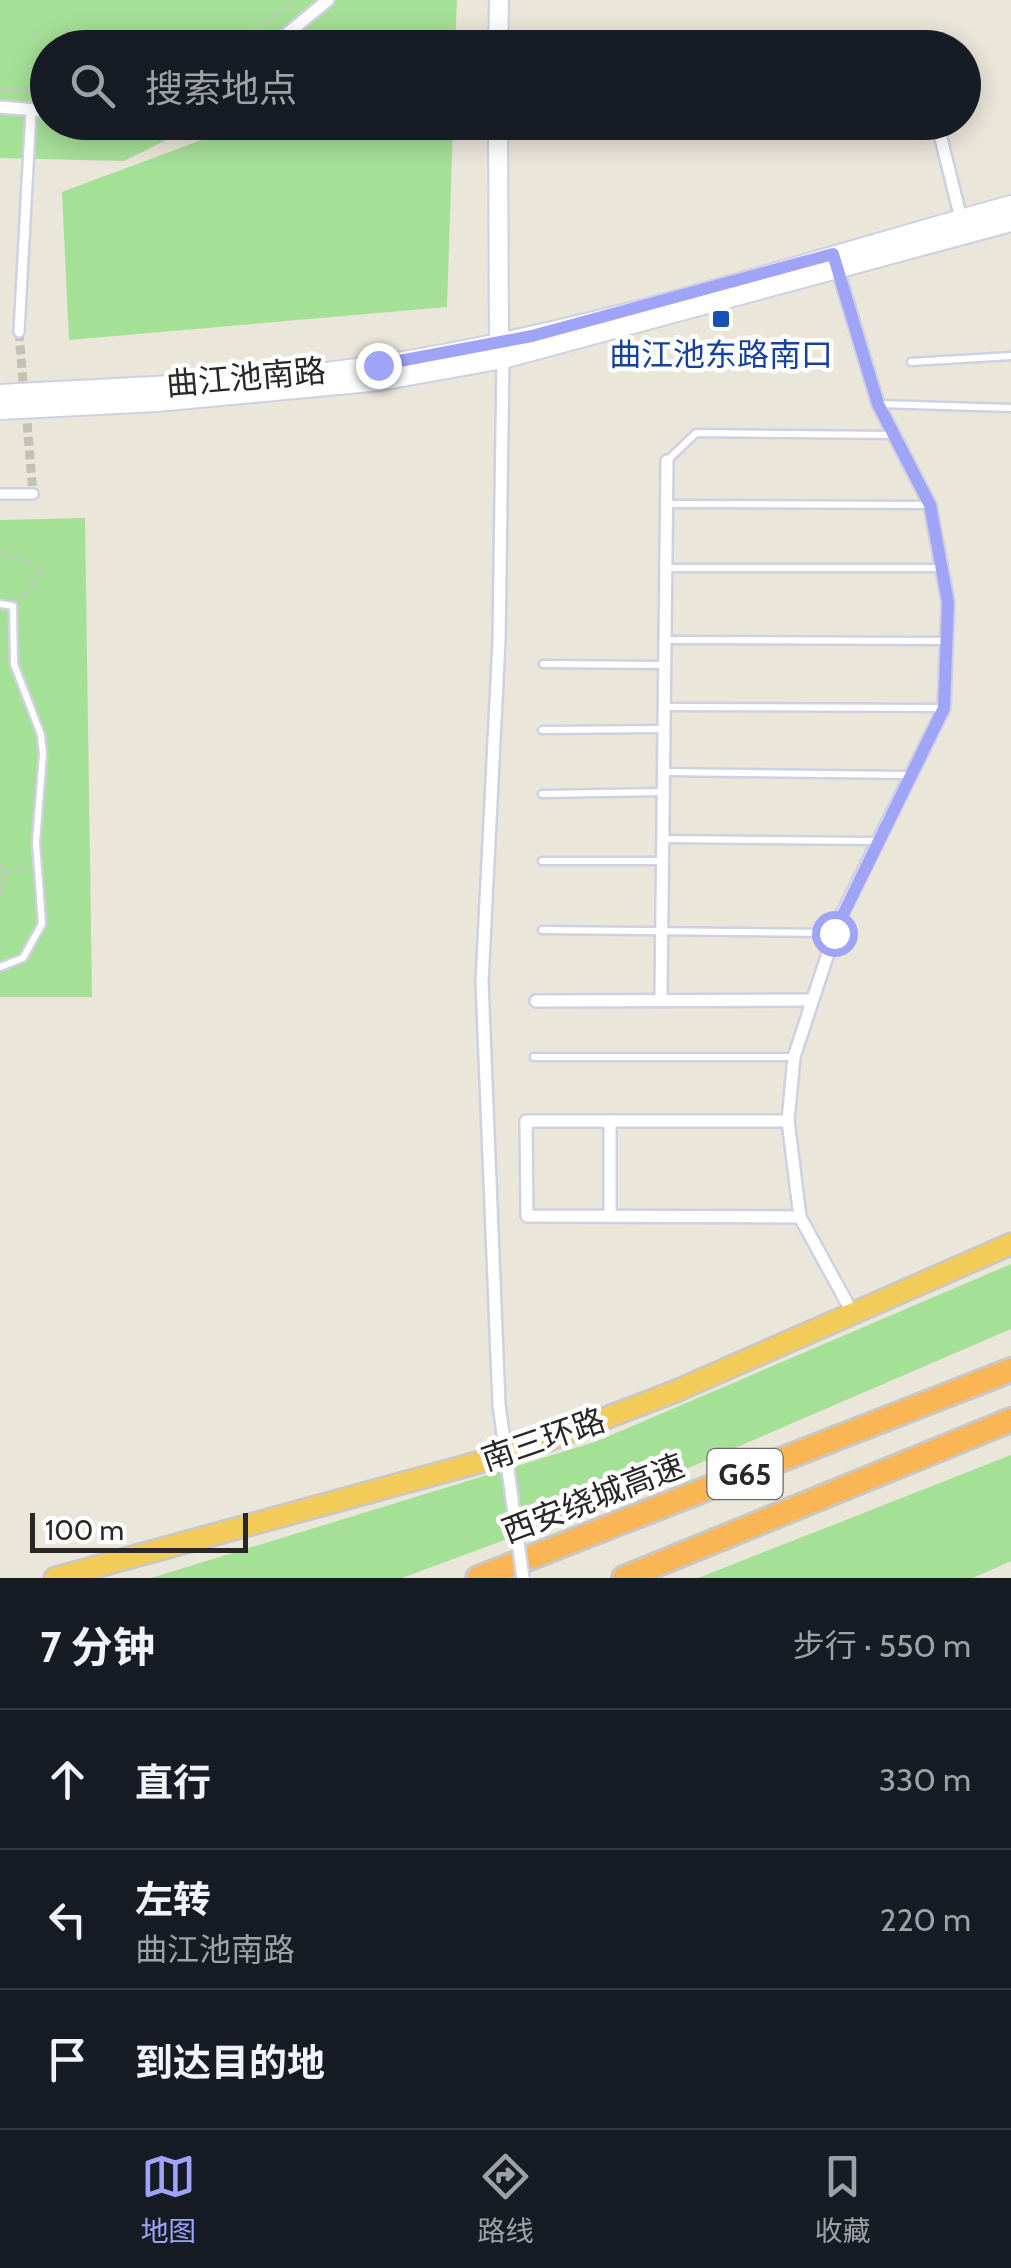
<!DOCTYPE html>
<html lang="zh">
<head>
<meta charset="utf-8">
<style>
  :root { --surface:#171b24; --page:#20242c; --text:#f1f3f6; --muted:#9ea1a6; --line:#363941; --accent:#a0a4f6 }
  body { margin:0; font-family:Cabin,"Noto Sans SC",sans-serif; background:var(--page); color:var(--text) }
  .scale { position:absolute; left:30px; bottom:25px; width:218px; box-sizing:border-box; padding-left:10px; border:5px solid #282828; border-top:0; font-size:28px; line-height:35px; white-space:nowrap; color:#282828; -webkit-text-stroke:8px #fff; paint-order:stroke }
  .stop { position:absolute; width:30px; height:30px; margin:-22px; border:8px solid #a0a4f6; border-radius:50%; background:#fff }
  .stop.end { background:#a0a4f6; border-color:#fff; box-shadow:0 2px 10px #0008 }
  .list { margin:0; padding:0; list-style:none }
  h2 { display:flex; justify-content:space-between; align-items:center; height:130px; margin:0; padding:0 40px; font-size:42px }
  h2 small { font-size:32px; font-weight:400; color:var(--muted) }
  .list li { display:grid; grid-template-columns:65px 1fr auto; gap:30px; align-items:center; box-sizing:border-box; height:140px; padding:0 40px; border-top:2px solid var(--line) }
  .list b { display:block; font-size:38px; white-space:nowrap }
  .list p { margin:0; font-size:32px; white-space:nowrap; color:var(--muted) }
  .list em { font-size:32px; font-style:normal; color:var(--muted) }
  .icon { flex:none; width:55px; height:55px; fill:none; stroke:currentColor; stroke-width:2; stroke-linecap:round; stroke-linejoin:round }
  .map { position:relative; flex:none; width:1011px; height:1578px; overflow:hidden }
  .search { position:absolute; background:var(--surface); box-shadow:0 5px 25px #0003; left:30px; right:30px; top:30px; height:110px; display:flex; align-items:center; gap:25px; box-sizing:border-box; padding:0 35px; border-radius:55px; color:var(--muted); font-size:38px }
  .sheet { height:550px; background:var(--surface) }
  nav { display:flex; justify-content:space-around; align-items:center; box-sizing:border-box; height:140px; border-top:2px solid var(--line); background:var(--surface); font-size:28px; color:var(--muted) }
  nav a { display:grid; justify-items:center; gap:5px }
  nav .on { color:var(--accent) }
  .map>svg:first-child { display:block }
  .green { fill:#a5e097 }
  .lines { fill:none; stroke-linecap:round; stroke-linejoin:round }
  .pedestrian-tunnel { stroke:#c3c0b6; stroke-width:9; stroke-dasharray:9 4.5; stroke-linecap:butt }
  .service-casing { stroke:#cfd0e1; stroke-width:11 }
  .pedestrian-casing { stroke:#cfd0e1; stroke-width:14 }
  .minor-casing { stroke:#cfd0e1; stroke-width:16 }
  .secondary-casing { stroke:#cfd0e1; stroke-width:22 }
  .trunk-casing { stroke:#c7c7c7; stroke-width:25 }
  .motorway-casing { stroke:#c7c7c7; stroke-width:28 }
  .path { stroke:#c7c7c7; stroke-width:2.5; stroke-dasharray:8 5; stroke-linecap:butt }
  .service { stroke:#fff; stroke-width:6 }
  .pedestrian { stroke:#fff; stroke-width:9 }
  .minor { stroke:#fff; stroke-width:11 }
  .secondary { stroke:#fff; stroke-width:18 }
  .trunk { stroke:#f3cb59; stroke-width:20 }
  .motorway { stroke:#fab555; stroke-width:22 }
  .minor-bridge-casing { stroke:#cfd0e1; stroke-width:16; stroke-linecap:butt }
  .minor-bridge { stroke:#fff; stroke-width:11 }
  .route { stroke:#a0a4f6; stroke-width:12 }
  .transit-dot { fill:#1a4fb4; stroke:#fff; stroke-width:4 }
  .labels { text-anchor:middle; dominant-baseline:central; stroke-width:9; stroke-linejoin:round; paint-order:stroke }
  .shield { fill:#fff; stroke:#686868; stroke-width:2.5 }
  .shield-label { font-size:30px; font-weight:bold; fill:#282828 }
  .transit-label { font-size:32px; fill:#164399; stroke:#fff }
  .street-label { font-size:32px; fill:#282828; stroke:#fff }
</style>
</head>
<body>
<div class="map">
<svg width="1011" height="1578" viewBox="0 0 1011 1578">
  <rect width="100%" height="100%" fill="#eae6da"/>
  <g class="green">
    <path d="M0,0H457L455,47L48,48V122L200,123L124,161L0,158Z"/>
    <path d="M247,123H453L447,307L69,340L62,192Z"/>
    <path d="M85,518L92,997H0V520Z"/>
    <path d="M1011,1264V1329L621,1497L402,1578H151L595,1442Z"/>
    <path d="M1011,1455V1561L973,1578H698Z"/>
  </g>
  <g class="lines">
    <g class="pedestrian-tunnel">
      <path d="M19,332L24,394"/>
      <path d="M26,410L33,494"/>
    </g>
    <g class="service-casing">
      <g id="service">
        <path d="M911,362L1011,356"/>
        <path d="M879,404L1011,408"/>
        <path d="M668,460L696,433L895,435"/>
        <path d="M667,504L928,505"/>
        <path d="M667,568H942"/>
        <path d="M0,604L13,606L14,664L41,735L43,754L36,842L42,924L23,958L0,967"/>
        <path d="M666,640L947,641"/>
        <path d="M543,664L663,665"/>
        <path d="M665,707L943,708"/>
        <path d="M542,730L663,729"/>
        <path d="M665,772L910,775"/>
        <path d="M542,794L662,792"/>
        <path d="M664,839L876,841"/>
        <path d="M542,861H661"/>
        <path d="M542,930L834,933"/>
        <path d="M534,1057H792"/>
      </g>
    </g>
    <g class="pedestrian-casing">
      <g id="pedestrian">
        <path d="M19,332L31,111"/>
        <path d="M0,494H33"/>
      </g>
    </g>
    <g class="minor-casing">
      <g id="minor">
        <path d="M270,48L328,0"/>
        <path d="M0,107L48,111"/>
        <path d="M937,122L961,219"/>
        <path d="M836,263L878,404L930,505L948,602L944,708L839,920L794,1057L788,1121L800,1217L853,1314"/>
        <path d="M661,997L667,461"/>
        <path d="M536,1001L812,1000"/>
        <path d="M610,1121V1216"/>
        <path d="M788,1121H526L527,1216L800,1217"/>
        <path d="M499,1405L482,982L499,641L503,359"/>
      </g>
    </g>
    <g class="secondary-casing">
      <g id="secondary">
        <path d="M498,48L499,0"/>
        <path d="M498,122L499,347"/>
        <path d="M0,394C125,387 254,384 378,365C593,332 802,263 1011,205"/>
        <path d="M0,410L157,402L380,381L503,359L1011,222"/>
      </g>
    </g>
    <g class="trunk-casing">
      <path id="trunk" d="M55,1578L520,1451L676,1391L1011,1244"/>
    </g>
    <g class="motorway-casing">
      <g id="motorway">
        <path d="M478,1578L1011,1370"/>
        <path d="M624,1578L1011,1420"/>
      </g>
    </g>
    <g class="path">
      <path d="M232,48L295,0"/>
      <path d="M0,90L48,91"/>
      <path d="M0,553L45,568L21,599"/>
      <path d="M0,861L4,881L0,894"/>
      <path d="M4,873L25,868"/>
    </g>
    <use href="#service" class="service"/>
    <use href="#pedestrian" class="pedestrian"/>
    <use href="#minor" class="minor"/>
    <use href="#secondary" class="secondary"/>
    <use href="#trunk" class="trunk"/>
    <use href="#motorway" class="motorway"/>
    <g class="minor-bridge-casing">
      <path id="minor-bridge" d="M499,1405L523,1578"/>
    </g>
    <use href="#minor-bridge" class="minor-bridge"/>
  </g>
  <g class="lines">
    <path class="route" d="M378,365L532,336L833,254L878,404L930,505L948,602L944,708L834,933"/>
  </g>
  <rect class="transit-dot" x="711" y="309" width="20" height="20" rx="5"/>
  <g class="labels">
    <rect class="shield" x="707.5" y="1449" width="75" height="50" rx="8"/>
    <g class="shield-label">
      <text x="745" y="1474">G65</text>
    </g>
    <g class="transit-label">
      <text x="721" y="354">曲江池东路南口</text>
    </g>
    <g class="street-label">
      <text transform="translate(246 377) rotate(-5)">曲江池南路</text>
      <text transform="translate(543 1439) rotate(-19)">南三环路</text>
      <text transform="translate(593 1498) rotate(-21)">西安绕城高速</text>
    </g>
  </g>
</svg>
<div class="scale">100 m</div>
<div class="stop" style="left:834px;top:933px"></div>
<div class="stop end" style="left:378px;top:365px"></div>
<div class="search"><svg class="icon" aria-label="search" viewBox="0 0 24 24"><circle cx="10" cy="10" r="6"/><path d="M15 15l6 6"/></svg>搜索地点</div>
</div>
<section class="sheet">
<h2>7 分钟<small>步行 · 550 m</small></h2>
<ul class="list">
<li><svg class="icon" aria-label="ahead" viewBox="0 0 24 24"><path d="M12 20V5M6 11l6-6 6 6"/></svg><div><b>直行</b></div><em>330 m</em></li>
<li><svg class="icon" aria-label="left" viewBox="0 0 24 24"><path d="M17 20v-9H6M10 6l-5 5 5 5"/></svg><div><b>左转</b><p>曲江池南路</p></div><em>220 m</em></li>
<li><svg class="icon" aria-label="arrive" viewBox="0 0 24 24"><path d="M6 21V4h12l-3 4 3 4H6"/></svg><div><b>到达目的地</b></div></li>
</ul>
</section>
<nav>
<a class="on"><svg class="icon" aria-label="map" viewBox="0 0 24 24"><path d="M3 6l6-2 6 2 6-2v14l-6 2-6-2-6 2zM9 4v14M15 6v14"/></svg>地图</a>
<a><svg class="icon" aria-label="directions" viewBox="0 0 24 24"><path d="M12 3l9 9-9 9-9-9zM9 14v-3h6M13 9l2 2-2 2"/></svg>路线</a>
<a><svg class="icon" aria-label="saved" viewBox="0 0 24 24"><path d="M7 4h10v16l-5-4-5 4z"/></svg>收藏</a>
</nav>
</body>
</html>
